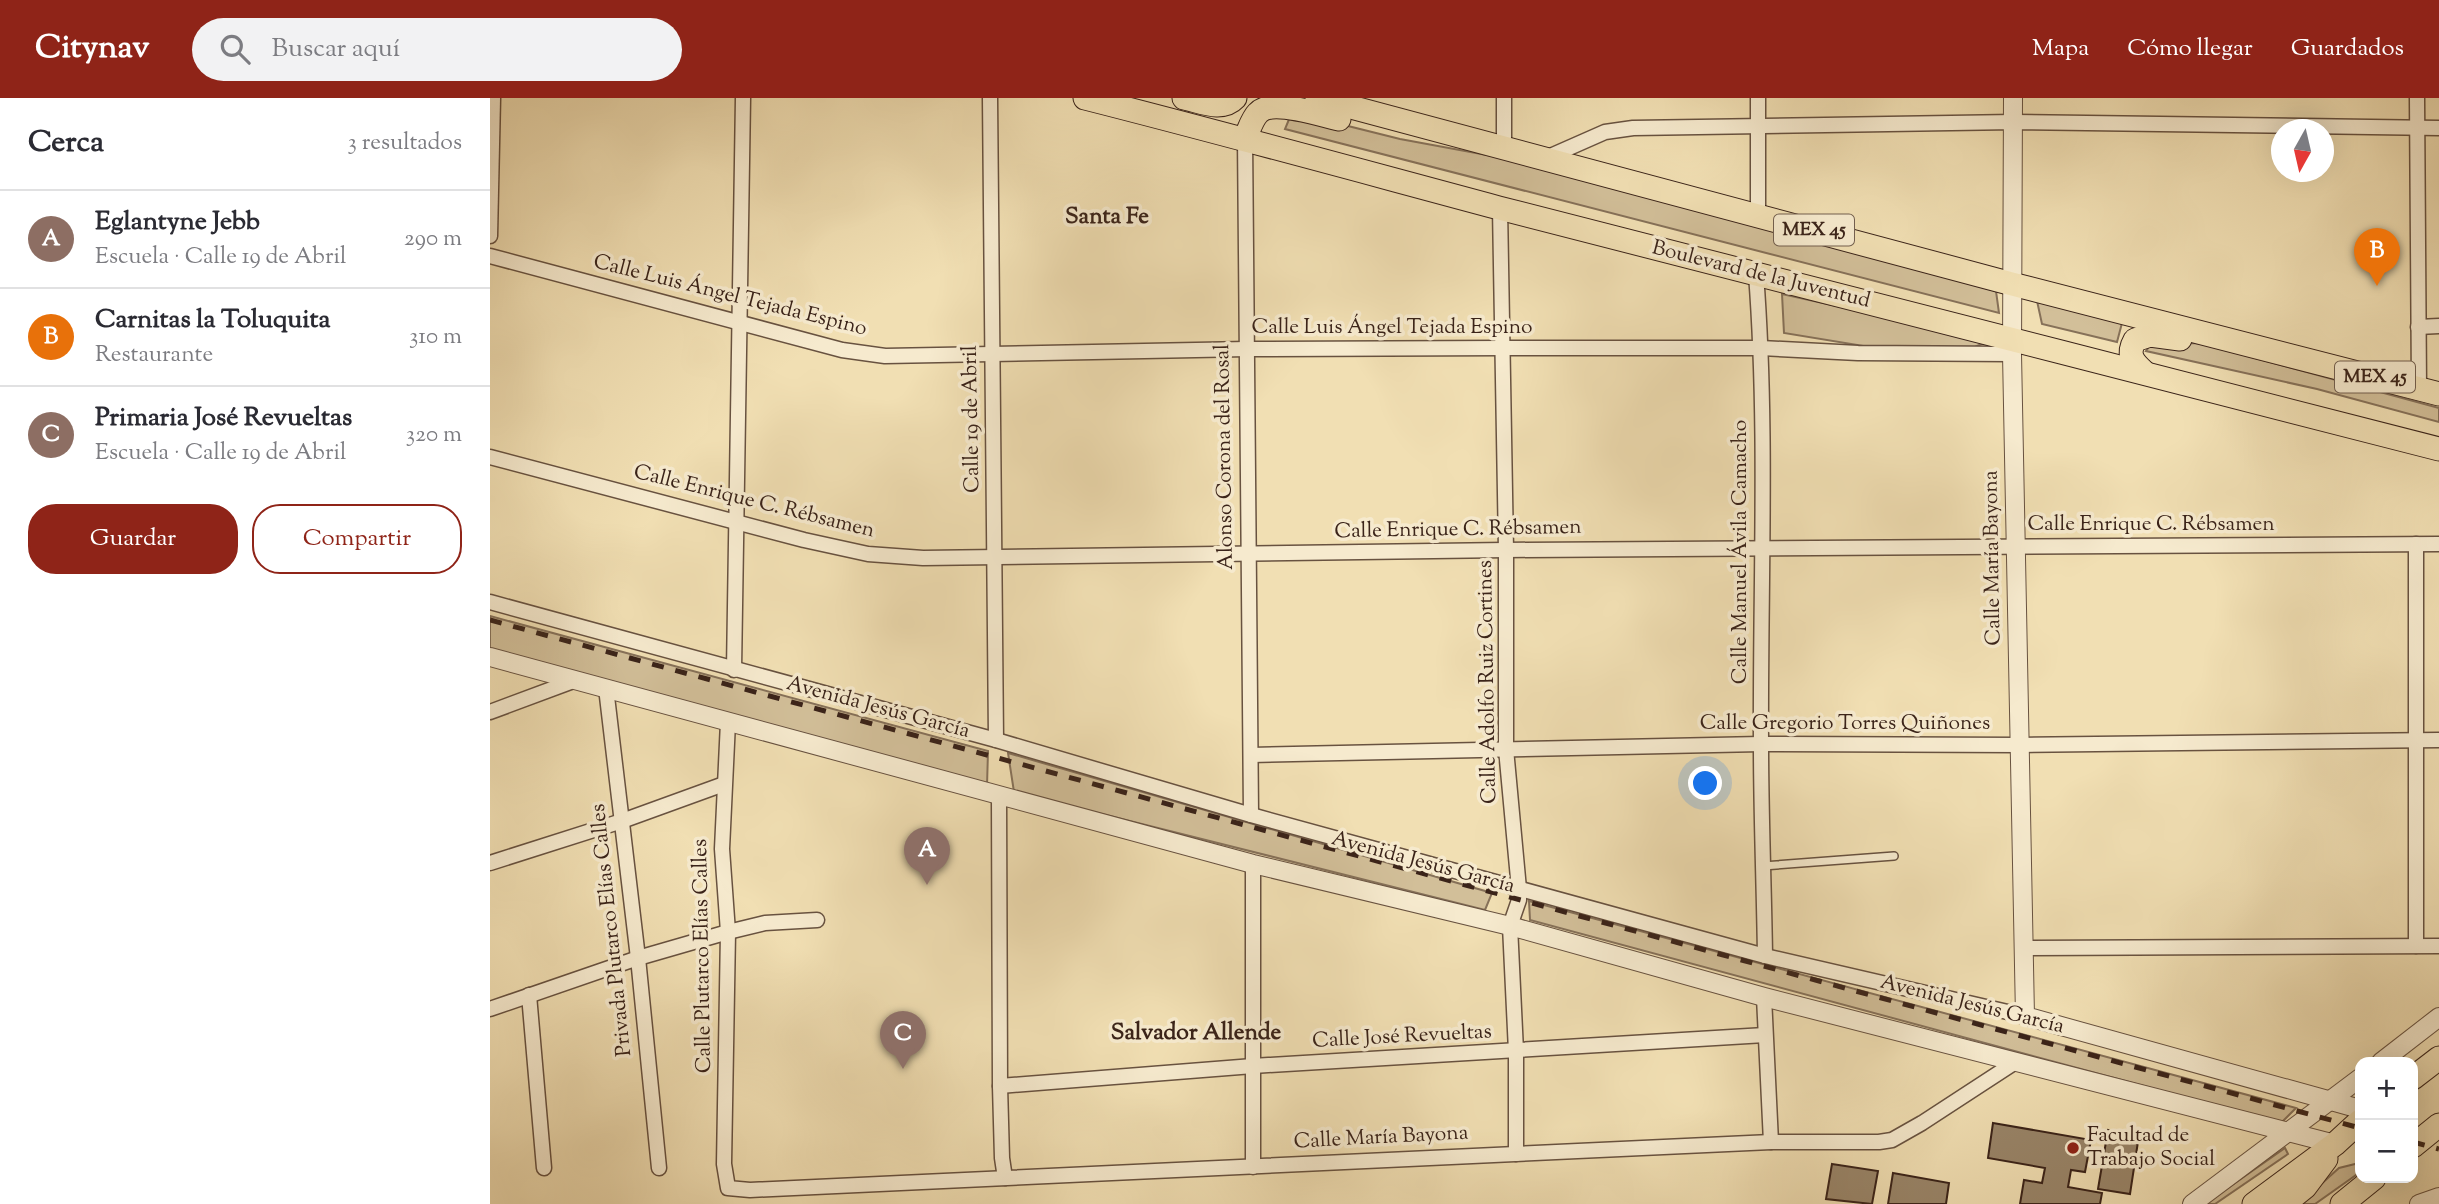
<!DOCTYPE html>
<html lang="es">
<head>
<meta charset="utf-8">
<style>
  :root { --surface:#fff; --page:#f2f2f3; --text:#2b2b33; --muted:#7c7c81; --line:#e1e1e2; --accent:#8f2418 }
  body { margin:0; font-family:"Sorts Mill Goudy",serif; background:var(--page); color:var(--text) }
  .controls { position:absolute; right:21px; bottom:21px; display:grid; overflow:hidden; border-radius:14px; box-shadow:0 7px 28px #0002 }
  .controls button { width:63px; height:63px; display:grid; place-items:center; padding:0; border:0; border-bottom:2px solid var(--line); background:var(--surface); color:var(--text); font:35px sans-serif }
  .compass { position:absolute; left:1781px; top:21px; width:63px; height:63px; border-radius:50%; background:var(--surface); box-shadow:0 7px 28px #0002; rotate:188deg }
  .you { position:absolute; left:1216px; top:686px; width:24px; height:24px; margin:-18px; border:5px solid #fff; border-radius:50%; background:#1a73e8; box-shadow:0 0 0 10px #1a73e833 }
  .badge { display:grid; place-items:center; width:46px; height:46px; border-radius:50%; background:var(--accent); color:#fff; font-size:23px; font-weight:700 }
  .pin { position:absolute; translate:-50% -58px; filter:drop-shadow(0 2px 4px #0008) }
  .pin::after { content:''; position:absolute; top:37px; width:24px; height:21px; background:inherit; clip-path:polygon(0 0,100% 0,50% 100%) }
  .list { margin:0; padding:0; list-style:none }
  h2 { display:flex; justify-content:space-between; align-items:center; height:91px; margin:0; padding:0 28px; font-size:30px }
  h2 small { font-size:23px; font-weight:400; color:var(--muted) }
  .list li { display:grid; grid-template-columns:46px 1fr auto; gap:21px; align-items:center; box-sizing:border-box; height:98px; padding:0 28px; border-top:2px solid var(--line) }
  .list b { display:block; font-size:26px; white-space:nowrap }
  .list p { margin:0; font-size:23px; white-space:nowrap; color:var(--muted) }
  .list em { font-size:23px; font-style:normal; color:var(--muted) }
  .actions { display:flex; gap:14px; padding:21px 28px }
  .actions a { flex:1; padding:16px 0; border:2px solid var(--accent); border-radius:28px; text-align:center; font-size:24px; color:var(--accent) }
  .actions .main { background:var(--accent); color:#fff }
  .icon { flex:none; width:38px; height:38px; fill:none; stroke:currentColor; stroke-width:2; stroke-linecap:round; stroke-linejoin:round }
  .map { position:relative; flex:none; width:1949px; height:1106px; overflow:hidden }
  header { display:flex; align-items:center; gap:42px; box-sizing:border-box; height:98px; padding:0 35px; background:var(--accent); color:#fff }
  header strong { font-size:33px }
  nav { display:flex; gap:38px; margin-inline-start:auto; font-size:24px }
  .search { width:490px; height:63px; background:var(--page); display:flex; align-items:center; gap:18px; box-sizing:border-box; padding:0 24px; border-radius:38px; color:var(--muted); font-size:26px }
  main { display:flex }
  aside { flex:1; background:var(--surface) }
  .map>svg:first-child { display:block }
  .green { fill:#d2bf99; stroke:#867159; stroke-width:2 }
  .building { fill:#998569; stroke:#3a2319; stroke-width:2 }
  .lines { fill:none; stroke-linecap:round; stroke-linejoin:round }
  .service-casing { stroke:#685240; stroke-width:10 }
  .minor-casing { stroke:#685240; stroke-width:17 }
  .tertiary-casing { stroke:#685240; stroke-width:20 }
  .primary-casing { stroke:#3a2319; stroke-width:25 }
  .service { stroke:#f6eace; stroke-width:7 }
  .minor { stroke:#f6eace; stroke-width:14 }
  .tertiary { stroke:#f6eace; stroke-width:18 }
  .primary { stroke:#f1dfb3; stroke-width:23 }
  .rail { stroke:#3a2319; stroke-width:5; stroke-dasharray:12 12; stroke-linecap:butt }
  .poi-dot { fill:#8f2418; stroke:#f6eace; stroke-width:2.5 }
  .labels { text-anchor:middle; dominant-baseline:central; stroke-width:7; stroke-linejoin:round; paint-order:stroke }
  .shield { fill:#f6eace; stroke:#725f4f; stroke-width:2 }
  .shield-label { font-size:19px; font-weight:bold; fill:#3a2319 }
  .street-label { font-size:21px; fill:#3a2319; stroke:#f6eace }
  .poi-label { font-size:21px; fill:#3a2319; stroke:#f6eace; text-anchor:start }
  .neighbourhood-label { font-size:23px; font-weight:bold; fill:#3a2319; stroke:#f6eace }
</style>
</head>
<body>
<header>
<strong>Citynav</strong>
<div class="search"><svg class="icon" aria-label="search" viewBox="0 0 24 24"><circle cx="10" cy="10" r="6"/><path d="M15 15l6 6"/></svg>Buscar aquí</div>
<nav><a>Mapa</a><a>Cómo llegar</a><a>Guardados</a></nav>
</header>
<main>
<aside>
<h2>Cerca<small>3 resultados</small></h2>
<ul class="list">
<li><span class="badge" style="background:#8d6e63">A</span><div><b>Eglantyne Jebb</b><p>Escuela · Calle 19 de Abril</p></div><em>290 m</em></li>
<li><span class="badge" style="background:#e8710a">B</span><div><b>Carnitas la Toluquita</b><p>Restaurante</p></div><em>310 m</em></li>
<li><span class="badge" style="background:#8d6e63">C</span><div><b>Primaria José Revueltas</b><p>Escuela · Calle 19 de Abril</p></div><em>320 m</em></li>
</ul>
<div class="actions"><a class="main">Guardar</a><a>Compartir</a></div>
</aside>
<div class="map">
<svg width="1949" height="1106" viewBox="0 0 1949 1106">
  <rect width="100%" height="100%" fill="#f1dfb3"/>
  <filter id="stains"><feTurbulence type="fractalNoise" baseFrequency=".00286" numOctaves="4"/><feColorMatrix values="0 0 0 0 .2 0 0 0 0 .09 0 0 0 0 .02 0 0 0 .5 -.17"/></filter>
  <radialGradient id="worn" r=".72"><stop offset=".6" stop-color="#630" stop-opacity="0"/><stop offset="1" stop-color="#630" stop-opacity=".3"/></radialGradient>
  <g class="green">
    <path d="M802,14L910,41L1045,66L1506,193L1509,215L795,31Z"/>
    <path d="M1292,196L1501,242L1480,251L1416,255L1294,235Z"/>
    <path d="M1547,203L1632,225L1627,244L1552,226Z"/>
    <path d="M1710,245L1949,310V324L1827,291L1656,253L1661,246Z"/>
    <path d="M0,518L498,653L497,688L0,553Z"/>
    <path d="M518,655L1002,795L995,812L524,694Z"/>
    <path d="M1039,803L1806,1010L1791,1025L1040,822Z"/>
    <path d="M1795,1050L1798,1056L1725,1106H1715Z"/>
    <path d="M1869,1065L1870,1072L1866,1077L1825,1106H1809L1849,1070Z"/>
  </g>
  <g class="building">
    <path d="M1503,1025L1601,1042L1595,1074L1581,1072L1578,1089L1612,1095L1610,1106H1530L1534,1082L1552,1085L1555,1070L1498,1060Z"/>
    <path d="M1618,1032L1649,1037L1640,1096L1608,1091Z"/>
    <path d="M1342,1066L1388,1073L1382,1106L1336,1101Z"/>
    <path d="M1403,1075L1459,1085L1456,1106H1398Z"/>
  </g>
  <g class="lines">
    <g class="service-casing">
      <path id="service" d="M1273,768L1404,758"/>
    </g>
    <g class="minor-casing">
      <g id="minor">
        <path d="M500,0L506,642"/>
        <path d="M1014,0V50"/>
        <path d="M1927,0L1929,291"/>
        <path d="M755,40L761,717"/>
        <path d="M1056,60L1115,34L1143,30L1524,24L1949,30"/>
        <path d="M1010,110L1016,452V651L1029,791V802L1020,828L1026,953V1056"/>
        <path d="M1268,116V0"/>
        <path d="M0,138L3,0"/>
        <path d="M0,158L352,252L395,258L757,251L1013,250H1271L1368,255L1522,256"/>
        <path d="M1266,176C1278,332 1270,489 1271,647C1271,717 1274,788 1275,858"/>
        <path d="M1928,229L1949,228"/>
        <path d="M0,359L314,442L378,456L433,460L1016,452L1949,446"/>
        <path d="M1926,446V848"/>
        <path d="M0,504L506,642L761,717L1275,858L1535,918"/>
        <path d="M244,572L253,0"/>
        <path d="M116,590L148,860L169,1070"/>
        <path d="M0,614L86,582"/>
        <path d="M238,624L232,751L238,834L234,1066L238,1090L260,1092L1281,1044H1389L1402,1042L1432,1025L1524,965"/>
        <path d="M761,657L1271,646L1530,647L1949,642"/>
        <path d="M509,699L510,988L512,1060L515,1080"/>
        <path d="M0,765L132,723L234,686"/>
        <path d="M1534,850L1949,848"/>
        <path d="M39,897L54,1070"/>
        <path d="M1274,899L1281,1044"/>
        <path d="M0,911L148,860L238,834L275,825L327,822"/>
        <path d="M510,988L763,968L1275,937"/>
        <path d="M763,1069V766"/>
      </g>
    </g>
    <g class="tertiary-casing">
      <g id="tertiary">
        <path d="M1523,0L1522,256L1535,918L1870,1011"/>
        <path d="M0,559L763,766L1020,828L1274,899L1845,1046"/>
        <path d="M1891,964L1949,919"/>
        <path d="M1702,1106L1870,980"/>
        <path d="M1929,1106L1949,1099"/>
      </g>
    </g>
    <g class="primary-casing">
      <g id="primary">
        <path d="M595,0C733,35 871,73 1009,110C1322,193 1636,269 1949,351"/>
        <path d="M694,0C710,3 732,14 745,0"/>
        <path d="M827,0L1522,186L1949,296"/>
        <path d="M755,40C759,32 762,21 768,15C782,0 830,17 849,21"/>
        <path d="M1653,273C1642,263 1637,256 1645,242L1660,237L1690,241"/>
        <path d="M1923,980L1949,960"/>
        <path d="M1923,1048L1949,1027"/>
        <path d="M1764,1106L1845,1046L1870,1023"/>
        <path d="M1794,1106L1815,1089L1836,1061"/>
        <path d="M1852,1106L1884,1080"/>
      </g>
    </g>
    <use href="#service" class="service"/>
    <use href="#minor" class="minor"/>
    <use href="#tertiary" class="tertiary"/>
    <use href="#primary" class="primary"/>
    <g class="rail">
      <path d="M0,522L1870,1030"/>
      <path d="M1923,1044L1949,1051"/>
    </g>
  </g>
  <circle class="poi-dot" cx="1583" cy="1050" r="7"/>
  <g class="labels">
    <g class="shield">
      <rect x="1284" y="116.5" width="80" height="31" rx="5"/>
      <rect x="1845" y="263.5" width="80" height="31" rx="5"/>
    </g>
    <g class="shield-label">
      <text x="1324" y="132">MEX 45</text>
      <text x="1885" y="279">MEX 45</text>
    </g>
    <g class="street-label">
      <text transform="translate(1271 177) rotate(14)">Boulevard de la Juventud</text>
      <text transform="translate(240 198) rotate(14)">Calle Luis Ángel Tejada Espino</text>
      <text x="902" y="230">Calle Luis Ángel Tejada Espino</text>
      <text transform="translate(482 321) rotate(-91)">Calle 19 de Abril</text>
      <text transform="translate(735 359) rotate(-91)">Alonso Corona del Rosal</text>
      <text transform="translate(264 404) rotate(14)">Calle Enrique C. Rébsamen</text>
      <text x="1661" y="427">Calle Enrique C. Rébsamen</text>
      <text transform="translate(968 432) rotate(-1)">Calle Enrique C. Rébsamen</text>
      <text transform="translate(1251 454) rotate(-90)">Calle Manuel Ávila Camacho</text>
      <text transform="translate(1503 460) rotate(-91)">Calle María Bayona</text>
      <text transform="translate(998 584) rotate(-91)">Calle Adolfo Ruiz Cortines</text>
      <text transform="translate(388 610) rotate(15)">Avenida Jesús García</text>
      <text x="1355" y="626">Calle Gregorio Torres Quiñones</text>
      <text transform="translate(933 765) rotate(15)">Avenida Jesús García</text>
      <text transform="translate(122 832) rotate(-96)">Privada Plutarco Elías Calles</text>
      <text transform="translate(213 858) rotate(-91)">Calle Plutarco Elías Calles</text>
      <text transform="translate(1482 907) rotate(14)">Avenida Jesús García</text>
      <text transform="translate(912 939) rotate(-3)">Calle José Revueltas</text>
      <text transform="translate(891 1040) rotate(-3)">Calle María Bayona</text>
    </g>
    <g class="poi-label">
      <text x="1597" y="1038">Facultad de<tspan x="1597" dy="24">Trabajo Social</tspan></text>
    </g>
    <g class="neighbourhood-label">
      <text x="617" y="119">Santa Fe</text>
      <text x="706" y="935">Salvador Allende</text>
    </g>
  </g>
  <rect width="100%" height="100%" filter="url(#stains)"/>
  <rect width="100%" height="100%" fill="url(#worn)"/>
</svg>
<div class="controls">
<button>+</button>
<button>−</button>
</div>
<svg class="compass" viewBox="-18 -18 36 36"><path d="M0-13l5 13h-10z" fill="#e53935"/><path d="M0 13l5-13h-10z" fill="#7c7c81"/></svg>
<div class="you"></div>
<div class="pin badge" style="left:437px;top:787px;background:#8d6e63">A</div>
<div class="pin badge" style="left:1887px;top:188px;background:#e8710a">B</div>
<div class="pin badge" style="left:413px;top:971px;background:#8d6e63">C</div>
</div>
</main>
</body>
</html>
